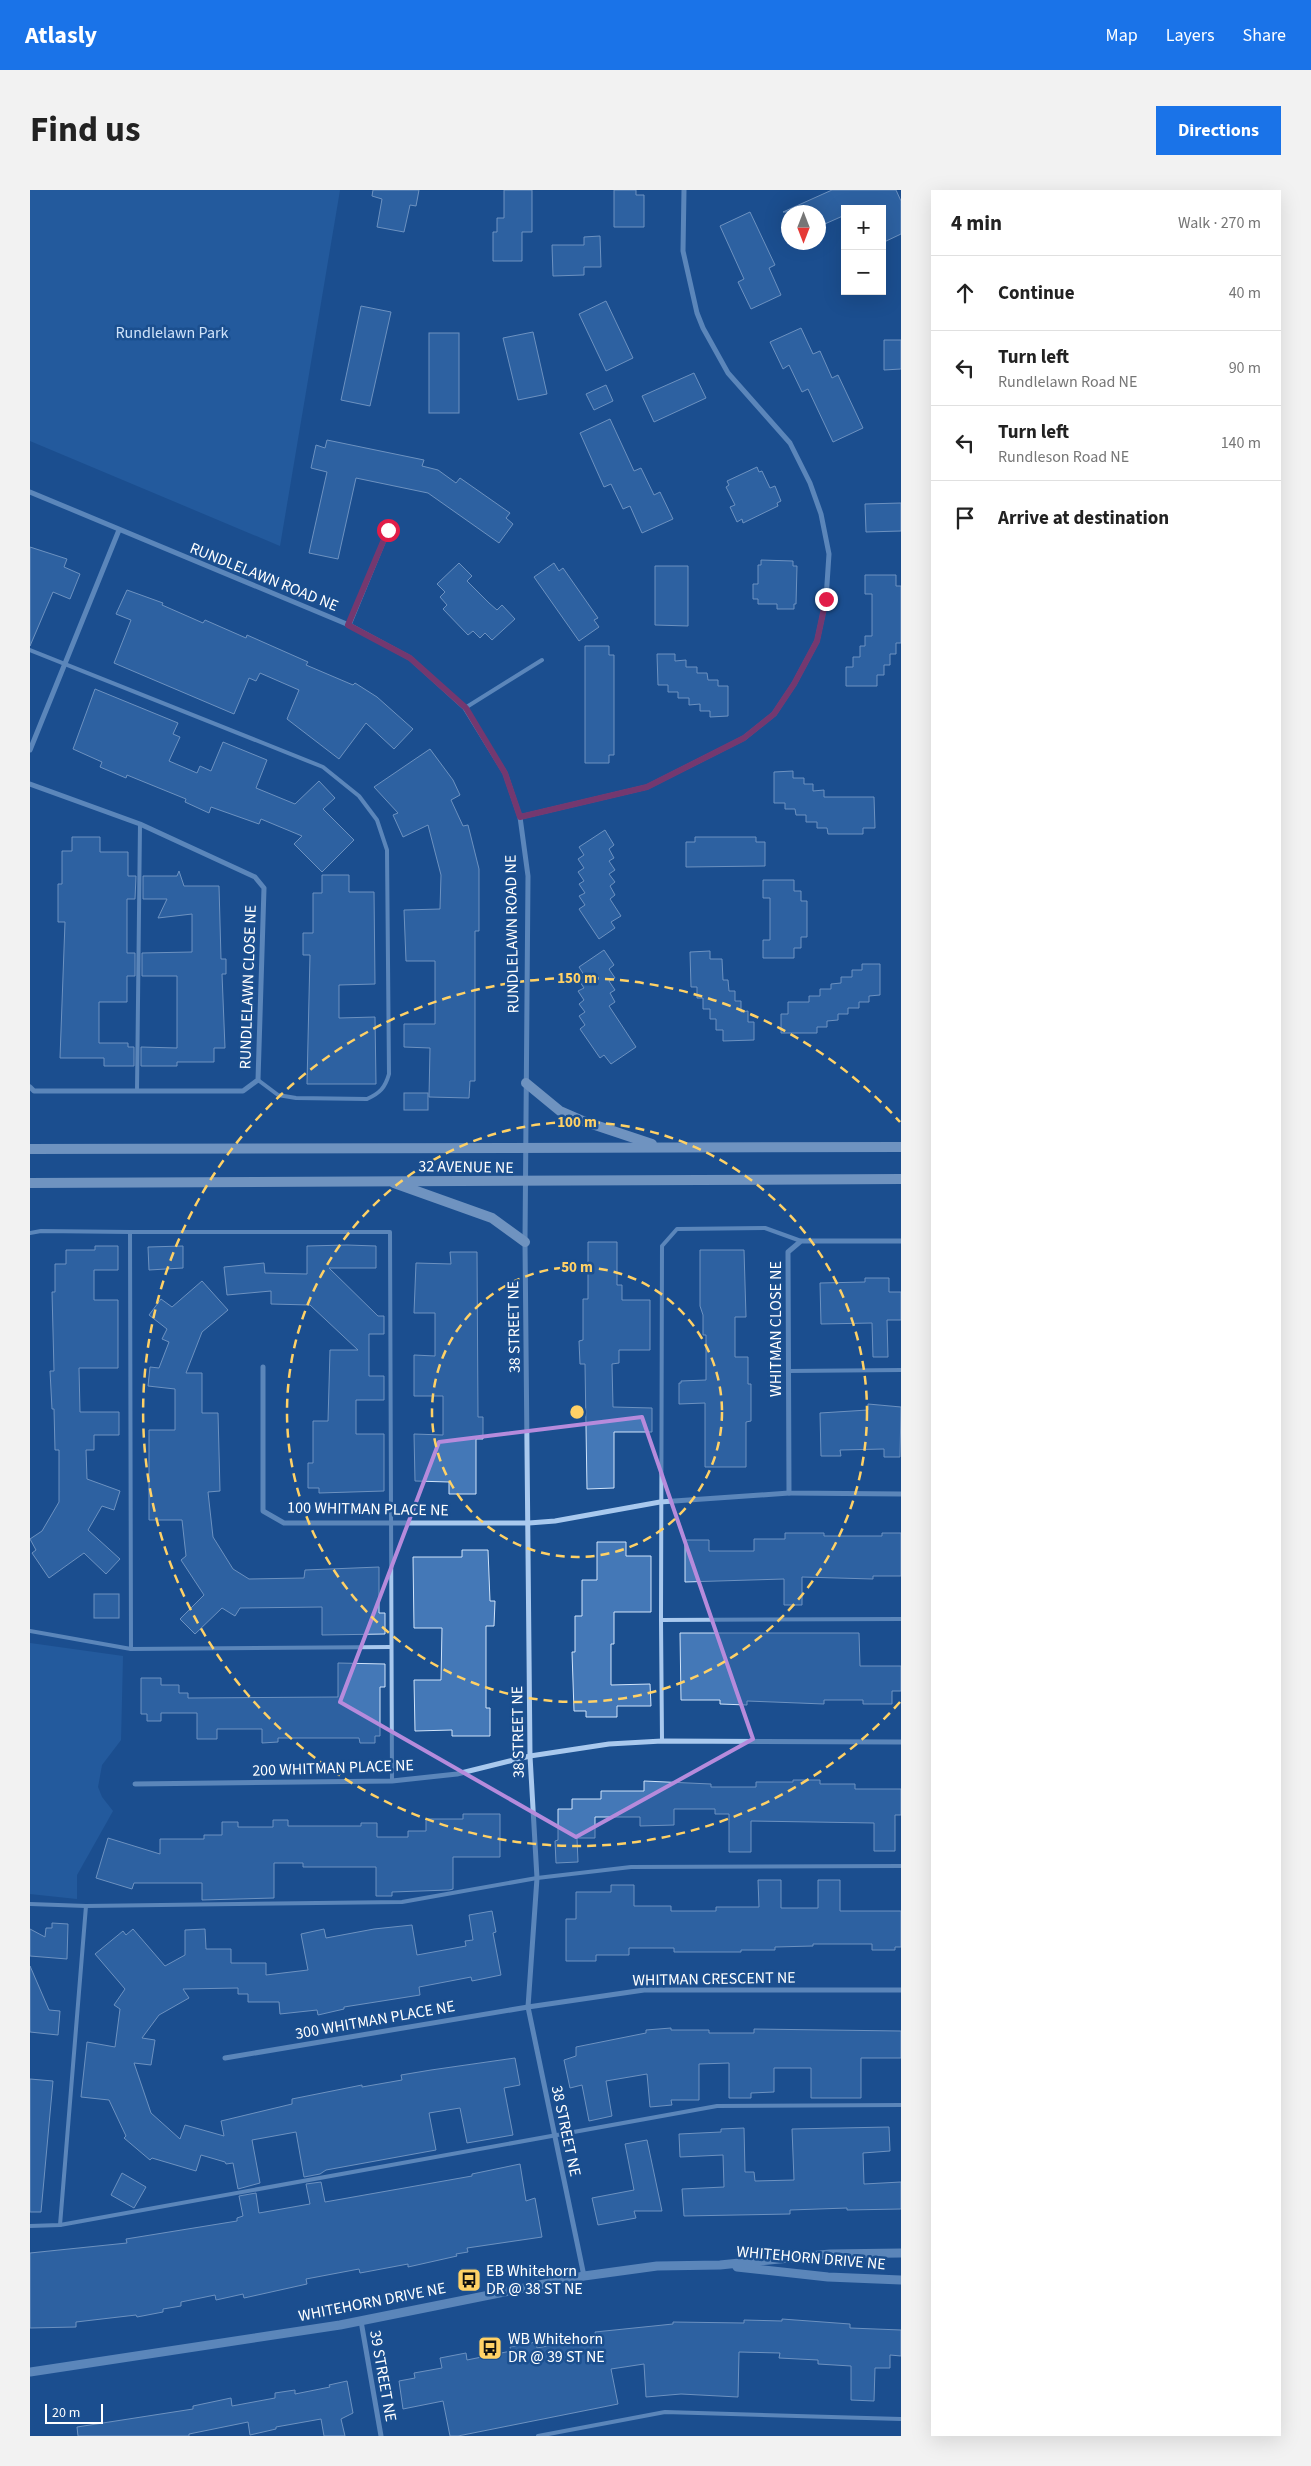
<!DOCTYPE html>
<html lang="en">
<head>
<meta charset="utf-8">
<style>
  :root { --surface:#fff; --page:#f2f2f2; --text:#222; --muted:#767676; --line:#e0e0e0; --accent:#1a73e8 }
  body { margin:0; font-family:"Source Sans 3",sans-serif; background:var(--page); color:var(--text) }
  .controls { position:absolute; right:15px; top:15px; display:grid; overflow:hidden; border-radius:0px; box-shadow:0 5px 20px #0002 }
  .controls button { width:45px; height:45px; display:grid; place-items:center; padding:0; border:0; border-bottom:1px solid var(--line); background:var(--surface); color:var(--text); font:25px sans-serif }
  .compass { position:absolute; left:751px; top:15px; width:45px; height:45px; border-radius:50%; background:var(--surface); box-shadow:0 5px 20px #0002; rotate:180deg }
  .scale { position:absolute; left:15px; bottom:12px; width:58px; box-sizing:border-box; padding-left:5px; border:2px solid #fff; border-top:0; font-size:14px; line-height:18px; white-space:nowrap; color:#fff; -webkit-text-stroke:4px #1b4f8f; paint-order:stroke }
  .stop { position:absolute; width:15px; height:15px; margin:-11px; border:4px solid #e11d48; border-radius:50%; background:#fff }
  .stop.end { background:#e11d48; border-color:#fff; box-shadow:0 1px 5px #0008 }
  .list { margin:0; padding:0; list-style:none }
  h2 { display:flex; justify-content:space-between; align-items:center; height:65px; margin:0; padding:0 20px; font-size:21px }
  h2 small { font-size:16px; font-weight:400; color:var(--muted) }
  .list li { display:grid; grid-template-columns:32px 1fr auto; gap:15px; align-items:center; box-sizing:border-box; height:75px; padding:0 20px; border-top:1px solid var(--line) }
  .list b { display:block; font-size:19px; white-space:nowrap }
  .list p { margin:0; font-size:16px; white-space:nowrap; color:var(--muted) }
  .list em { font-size:16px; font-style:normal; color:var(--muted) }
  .icon { flex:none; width:28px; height:28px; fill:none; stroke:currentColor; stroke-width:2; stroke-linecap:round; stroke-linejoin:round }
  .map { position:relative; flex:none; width:871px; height:2246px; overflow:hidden; border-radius:0px }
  header { display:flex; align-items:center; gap:30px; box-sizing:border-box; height:70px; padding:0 25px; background:var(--accent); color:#fff }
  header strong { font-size:24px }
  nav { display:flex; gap:28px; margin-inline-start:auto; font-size:18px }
  .intro { display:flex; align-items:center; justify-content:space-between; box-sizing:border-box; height:120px; padding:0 30px }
  h1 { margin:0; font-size:35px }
  .button { padding:12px 22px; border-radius:0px; background:var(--accent); color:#fff; font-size:18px; font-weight:700 }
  main { display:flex; gap:30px; padding:0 30px }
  aside { flex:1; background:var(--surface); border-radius:0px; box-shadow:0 5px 20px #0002 }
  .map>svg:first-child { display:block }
  .green { fill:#2e69ad }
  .building { fill:#4478b7; stroke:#cfe3fa }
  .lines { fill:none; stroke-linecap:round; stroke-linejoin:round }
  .service { stroke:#a9c9ee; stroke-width:4 }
  .minor { stroke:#a9c9ee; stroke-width:5 }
  .tertiary { stroke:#a9c9ee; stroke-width:9 }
  .secondary { stroke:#d6e6fa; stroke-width:10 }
  .route { stroke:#e11d48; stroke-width:6 }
  .marked { fill:none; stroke:#b68bdc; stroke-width:4; stroke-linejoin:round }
  .ring { fill:none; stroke:#ffd166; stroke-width:2.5; stroke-dasharray:9 6 }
  .labels { text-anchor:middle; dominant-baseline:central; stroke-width:5; stroke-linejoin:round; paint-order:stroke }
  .park-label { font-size:16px; fill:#cfe3fa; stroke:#1b4f8f }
  .street-label { font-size:16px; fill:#fff; stroke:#1b4f8f }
  .poi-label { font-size:16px; fill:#fff; stroke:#1b4f8f; text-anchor:start }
  .centre { fill:#ffd166; stroke:#1b4f8f; stroke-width:2.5 }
  .ring-label { font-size:15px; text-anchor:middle; font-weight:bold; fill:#ffd166; stroke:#1b4f8f; stroke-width:5; stroke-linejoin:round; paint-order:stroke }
</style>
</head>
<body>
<header>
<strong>Atlasly</strong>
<nav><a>Map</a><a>Layers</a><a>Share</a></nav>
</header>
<div class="intro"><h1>Find us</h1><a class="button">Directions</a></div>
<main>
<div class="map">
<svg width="871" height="2246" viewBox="0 0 871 2246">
  <rect width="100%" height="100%" fill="#1b4f8f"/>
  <g class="green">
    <path d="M0,0H310L250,356L0,251Z"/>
    <path d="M0,1453L93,1466L91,1550L72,1575L68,1597L72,1607L83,1621L47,1685V1709L0,1704Z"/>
  </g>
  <g class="building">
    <path d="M343,0H389L386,16L380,15L374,42L347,37L352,9L342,6Z"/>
    <path d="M474,0H502V42H492V71H463V42H467V28H474Z"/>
    <path d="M584,0H606V5H614V37H584Z"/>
    <path d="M802,0H866L871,11V44L852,53V19H815V25L788,37V22H753Z"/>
    <path d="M720,22L745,75L739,78L751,105L721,119L708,92L714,89L690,36Z"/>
    <path d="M570,46L571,77H554V85L523,86L522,55H554V47Z"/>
    <path d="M576,111L603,168L576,181L549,124Z"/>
    <path d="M331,116L361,122L340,216L311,210Z"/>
    <path d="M771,138L783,164L790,161L802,188L808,185L833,238L803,252L778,199L772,202L759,175L753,179L740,152Z"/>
    <path d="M503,142L517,204L488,210L473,148Z"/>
    <rect x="399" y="143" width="30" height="80"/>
    <path d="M854,150H871V179L854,180Z"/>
    <path d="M664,183L676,208L624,232L612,206Z"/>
    <path d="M576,195L583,211L564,220L556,204Z"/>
    <path d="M580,229L604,281L611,278L624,305L630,302L643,329L612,343L600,316L593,319L581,294L574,297L550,243Z"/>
    <path d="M297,250L394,270L392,276L408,280L426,293L430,288L480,323L476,328L483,334L469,353L398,303L326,288L308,369L279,363L297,282L281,278L286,255L295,258Z"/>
    <path d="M727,277L729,282L732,281L740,298L745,296L751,311L747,313L748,316L713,333L712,329L707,332L700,317L705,315L696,297L699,295L697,291Z"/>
    <path d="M871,313V341L836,342L835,314Z"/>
    <path d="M0,357L37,369L34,377L50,384L40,409L23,402L0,456Z"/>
    <path d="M731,370L763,371V376H767L766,414H764V419H747V414H728V409H723V394H728V375H731Z"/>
    <path d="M429,373L442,386L437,391L459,413L467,420L472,415L485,429L462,450L455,443L450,448L443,441L438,445L413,419L417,415L410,407L415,402L407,394Z"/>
    <path d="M524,373L529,381L533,378L568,428L564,430L569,437L549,451L504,387Z"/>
    <path d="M625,376H658V436L625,435Z"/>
    <path d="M835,385H866V396H871V453H866V464H860V475H854V485H847V496H816V477H823V467H830V456H835V446H842V404H835Z"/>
    <path d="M97,400L133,413L132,415L173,433L175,430L216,448L217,445L278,472L276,475L323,495L325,493L347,507L383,539L364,559L336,533L309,569L257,529L269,500L230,483L226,491L219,488L204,524L84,473L101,430L86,424Z"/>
    <path d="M555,456H579V465H584V565H579V573H555Z"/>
    <path d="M627,464H645V471L656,470V477H667V483H677L678,490H688V496H698V526L680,527V521H670V514L659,515V508H648V502H638V495H628Z"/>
    <path d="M65,499L148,533L143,544L150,547L139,571L167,583L170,576L181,581L193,552L237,570L226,598L265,614L289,591L305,608L293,619L324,650L292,682L264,654L272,646L231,629L229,634L181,617L179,623L155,612L156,609L97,585L96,588L70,577L72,572L43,559Z"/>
    <path d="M400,559L423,590L430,605L421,610L433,636L438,635L449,679V741H445V891H440L439,908L399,907L400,858L374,857V834H405V771H376L374,720L410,719L411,685L398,635L373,647L363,625L368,623L344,597Z"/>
    <path d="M763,581V588H774V594H783V601L794,600V607H844L845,638H833V644H798L797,638H787V632H776V625H766L765,619H755V613H744V582Z"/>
    <path d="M575,640L584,655L579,659L584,668L579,671L585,680L579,684L585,692L580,696L585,705L580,709L591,726L581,732L585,738L569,749L549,719L555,715L549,706L555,703L549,694L554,691L548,682L554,678L548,669L554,665L549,657Z"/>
    <path d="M42,647H70V662H98V686H106L105,709H97V763H105V786H97V812H69V853H98V857H104V876H74V868H30L35,732H28V694H32V661H42Z"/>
    <path d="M665,647H726V652H735V676L656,677V652H665Z"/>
    <path d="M149,681L154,696H189L191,769H196V784H192L195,858H184V872H147V876H111V857L147,858V786H112V763L162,762V724L128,728L137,709H113V686H147Z"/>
    <path d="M292,685H319V702H344L345,794L309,795V828L345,827L346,894H277L280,765H273V743H283V703H292Z"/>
    <path d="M733,690H764V701H771V711H777V747H771V758H764V768H733V750H740V708H733Z"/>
    <path d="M574,760L584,775L579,779L585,788L579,791L585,800L580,803L585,812L579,816L606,857L581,874L574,865L570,868L550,839L555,835L549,826L555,822L549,814L554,810L548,801L554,798L548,789L554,785L549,777Z"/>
    <path d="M680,761V769H692L693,790H698L699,801H705V811H711V822L718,821V832H724V850L693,851V840H686V829H680V819H673V808H667V797H661L660,762Z"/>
    <path d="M832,774H850V805L839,806V812H829V818H818V824H808V830L797,831V837H787V843H751V824H758V812H779V806H790V799H801V794L811,793V787H822V780H832Z"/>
    <rect x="374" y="903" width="24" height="17"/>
    <path d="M558,1052H587V1095H592V1110H620V1160H589V1173L582,1174L583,1217L622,1218V1242H584V1298L557,1299L555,1174H550L549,1151L553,1150V1109H558Z"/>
    <path d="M317,1055L346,1056V1078H299L348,1126H354V1144H339V1186H354V1210H326V1244H354V1301L289,1303V1298H278V1273H283V1231H298L300,1160H328L280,1115L241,1114V1101L197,1105L194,1077L234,1073L235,1083L277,1084V1056Z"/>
    <path d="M65,1056H88V1080H64V1110H88V1178H49L50,1222H89V1245H64V1260H56L57,1289L90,1301L84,1320L72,1316L58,1340L90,1369L76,1384L54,1363L19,1388L2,1363L6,1360L0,1349L12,1341L29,1312V1260H25L24,1219H22L20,1181H24L22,1102H25V1074H36V1060H65Z"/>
    <path d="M153,1056V1078L119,1080L118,1057Z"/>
    <path d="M670,1060H714L716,1127H705V1167H718V1194H721V1231L716,1232V1277H675V1213L649,1214V1193H651V1191L676,1190V1145H673V1125L670,1116Z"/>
    <path d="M420,1062H447L448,1227H453V1249H446V1304H419V1292L385,1291L384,1244L413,1245V1206H384V1165L405,1166V1123H384L386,1073L421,1074Z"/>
    <path d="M835,1088H859V1102H871V1130H857L858,1167H843L842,1133L791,1134L790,1093L835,1092Z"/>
    <path d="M172,1091L198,1120L172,1142L156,1183H172V1223H188L190,1301L178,1302L183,1347L203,1379L219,1389L274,1388L275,1380L349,1377V1423H355V1444L292,1445V1417L210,1418L205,1426L192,1418L165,1444L150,1429L174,1405L151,1370L156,1366L152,1330H119V1240H145V1199L118,1196L120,1177L129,1178L139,1152L132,1149L137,1139L119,1125L131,1109L142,1117Z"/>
    <path d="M838,1214L871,1217L870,1267H854V1259L810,1260L811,1266H791L790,1223L838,1220Z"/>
    <path d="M755,1343H794V1346H852V1343H871V1386H843V1389L772,1387V1415H754V1389L655,1392V1350H679V1361H724V1349H755Z"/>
    <path d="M567,1352H596V1366H621V1422H584V1454H581V1495L620,1494L621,1516H587V1527H556V1521H544L542,1462H545V1426H552V1390H567Z"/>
    <path d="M432,1360H458L460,1411H465L464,1436H456V1518H460V1546H422V1540L385,1541L384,1490H411L412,1438H384L383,1367H432Z"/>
    <rect x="64" y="1404" width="25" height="24"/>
    <path d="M650,1443H829L830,1476H871V1501H862V1514H833V1510H794V1514L717,1511V1515L690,1514V1510H651Z"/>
    <path d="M308,1473L355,1474V1497H350V1546H345V1553H330L329,1548H248V1552L232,1553V1539H187V1549H167V1523H131V1531H117V1524H111V1488H131V1495H149V1503H158V1508L308,1507Z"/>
    <path d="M763,1590H790V1594H825V1599H871V1625H865V1661H844V1633L721,1631V1662H699V1624H685V1619H644V1635L610,1636V1627H565V1648H547L548,1672L526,1673L525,1651L528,1650V1619H542V1609H571V1601H614V1591L681,1594V1597H726V1592H763Z"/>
    <path d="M433,1624H470V1667H423V1699L419,1700L362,1702V1706H346V1677H273V1673H244V1708L172,1710V1693H104L102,1699L66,1688L78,1648L130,1664V1649H174V1645H192V1632H208V1637H243V1630H258V1636H331V1633H347V1647H378V1641H396V1629H433Z"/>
    <path d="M728,1690H751V1718H788V1690H810V1721H871V1757H865V1760H842V1754H783V1756L745,1757V1760H711V1762H644V1758H599V1765H566V1771H536V1729H546V1702H581V1695H604V1716H641V1721H686V1717H729Z"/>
    <path d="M462,1721L466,1742L463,1743L471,1785L442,1791L441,1787L389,1797L390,1805L314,1817V1819L288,1825L287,1820L250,1824L249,1812H218V1804H208V1798L153,1799L159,1808L129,1825L112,1848L125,1850L121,1875L104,1873L121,1923L150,1949L155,1935L194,1946L191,1931L262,1914V1909L332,1895V1897L372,1890L371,1885L401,1880L485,1868L490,1895L474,1898L483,1945L437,1953L430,1918L399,1923L406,1960L296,1980L290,1984L274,1987L266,1942L222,1950L230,1993L208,1999L203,1973L196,1974L195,1972L171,1965L166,1981L122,1968L120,1970L94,1948L96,1946L79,1910L51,1907L57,1852L85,1857L90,1819L84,1815L95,1799L65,1764L93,1741L96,1745L103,1739L135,1776L155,1765V1740L175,1739L176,1759H201V1773H236V1785L278,1780L271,1744L294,1739L296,1748L344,1739L382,1735L387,1765L436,1756L435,1751L443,1750L439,1725Z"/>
    <path d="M22,1733L38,1734L37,1769L0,1766V1739L15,1747L16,1738H22Z"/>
    <path d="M0,1776L19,1820L30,1821L28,1845L0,1842Z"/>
    <path d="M641,1838V1840H679V1843H724V1839L871,1841V1868H831V1908H781V1878H744V1902L721,1903V1908H699V1873L669,1874V1910H641L642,1915L620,1917L617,1884L576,1891L582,1926L559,1931L552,1895L540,1898L534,1870L546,1866V1857L616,1843V1840Z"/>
    <path d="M0,1889L23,1891L11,2022H0Z"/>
    <path d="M859,1937L860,1961L833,1963L834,1994L871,1992V2019L817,2020V2018L760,2020V2024L654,2026L652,1999L694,1997L693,1965L650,1967L649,1944L691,1942V1939L714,1938L715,1982H724L725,1991L764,1990L762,1939Z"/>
    <path d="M617,1950L632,2021H604L606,2028L568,2035L562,2008L604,2000L595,1954Z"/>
    <path d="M490,1974L496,2011L505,2008L512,2047L437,2058L438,2062L426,2064L427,2066L378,2077V2074L330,2083L329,2079L276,2089L277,2094L214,2108L213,2104L186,2110L185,2105L151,2112V2116L133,2119V2122L107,2127L106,2125L46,2132V2137L0,2138V2063L97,2053L96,2049L207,2031V2028L213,2026L209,2006L226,2003L229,2023L280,2014L276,1994L291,1992L295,2012L442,1986V1984Z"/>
    <path d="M92,1983L116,1997L104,2018L81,2005Z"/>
    <path d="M752,2129L820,2134V2138L871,2140V2166L860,2165V2178H845L844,2211L821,2210V2176L788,2174V2170L749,2168L750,2163L709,2162L708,2207L651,2204L616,2207L614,2174L581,2179L588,2214L428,2246H420L413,2211L373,2219L369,2191L385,2188L384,2183L412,2178L410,2168L436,2163L437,2170L481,2161L480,2157L506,2152L507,2158L566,2147L565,2142L643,2134V2132L714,2133V2130L752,2131Z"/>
    <path d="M317,2191L323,2223L311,2229L315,2246H294L291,2229L246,2237V2239L220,2245L218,2232L159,2244V2246H48L47,2237L163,2219V2216L201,2208L202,2216L245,2208V2203L265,2200V2204L300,2197L299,2195Z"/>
  </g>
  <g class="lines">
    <g class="service">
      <path d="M0,460L293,577L329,606L347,630L357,660L359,884C355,898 350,903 337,909L266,908L248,905L228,890"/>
      <path d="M435,518L512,470"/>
      <path d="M107,901L110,634"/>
      <path d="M0,1043L11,1041L100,1042"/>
      <path d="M771,1051L735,1038L647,1039L632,1056L631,1430L871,1429"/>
      <path d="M758,1181L871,1180"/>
      <path d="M631,1430L632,1551"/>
      <path d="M0,1441L101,1459L361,1457"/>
      <path d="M101,1459L100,1042H360L362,1591"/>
      <path d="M0,1714L56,1716L372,1712L507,1688L601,1677L871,1676"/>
      <path d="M30,2035L56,1716"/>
      <path d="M0,2036L30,2035L687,1916L871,1915"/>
      <path d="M508,2246L635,2222L871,2229"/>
    </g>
    <g class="minor">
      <path d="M0,302L319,435L380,468L435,518L475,583L490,627L498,686L495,1052L500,1566L507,1688L498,1817L554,2086"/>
      <path d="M319,435L358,340"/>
      <path d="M0,560L89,340"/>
      <path d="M0,594L110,634L225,687L234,698L228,890L213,901H4L0,897"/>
      <path d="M490,627L617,597L714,548L744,524L764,494L787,451L796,409L799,364L791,324L780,293L760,253L698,183L673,138L667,123L653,61L654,0"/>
      <path d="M871,1051H771L758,1062L759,1303L871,1304"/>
      <path d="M233,1177V1321L254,1333H499L525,1331L630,1312L759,1303"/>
      <path d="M105,1594L362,1591L427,1584L500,1566L579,1554L632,1551L871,1552"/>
      <path d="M195,1868L498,1817L614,1800H871"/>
      <path d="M331,2131L351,2246"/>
    </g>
    <g class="tertiary">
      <path d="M707,2077L798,2087L871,2090"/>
      <path d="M0,2182L310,2135L554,2086L627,2076L690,2075L800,2064L871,2063"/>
    </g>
    <g class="secondary">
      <path d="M496,893L530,921L553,931L622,954"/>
      <path d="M0,959L871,957"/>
      <path d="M0,993L871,989"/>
      <path d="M364,993L462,1028L495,1052"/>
    </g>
  </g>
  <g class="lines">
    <path class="route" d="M358,340L318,435L380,468L436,518L475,583L490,627L617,597L714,548L744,524L764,494L787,451L796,409"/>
  </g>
  <path d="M0 0H871V2246H0ZM612,1227L723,1549L546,1647L310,1512L409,1252Z" fill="#1b4f8f" fill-opacity=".55" fill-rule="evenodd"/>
  <path class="marked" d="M612,1227L723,1549L546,1647L310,1512L409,1252Z"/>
  <g class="ring">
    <circle cx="547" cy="1222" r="145"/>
    <circle cx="547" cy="1222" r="290"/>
    <path d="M870 1512A434 434 0 1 1 870 932"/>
  </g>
  <defs>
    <g id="bus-square" transform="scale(1.25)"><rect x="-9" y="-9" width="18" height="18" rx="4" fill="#ffd166" stroke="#1b4f8f"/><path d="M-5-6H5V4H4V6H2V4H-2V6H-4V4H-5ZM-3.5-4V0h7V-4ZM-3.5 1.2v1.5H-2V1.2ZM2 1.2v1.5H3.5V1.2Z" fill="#111"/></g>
  </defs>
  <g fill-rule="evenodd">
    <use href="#bus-square" x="439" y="2090"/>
    <use href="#bus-square" x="460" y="2158"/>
  </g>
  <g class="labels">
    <g class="park-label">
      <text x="142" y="143">Rundlelawn Park</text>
    </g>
    <g class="street-label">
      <text transform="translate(234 387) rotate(22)">RUNDLELAWN ROAD NE</text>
      <text transform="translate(482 744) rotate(-91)">RUNDLELAWN ROAD NE</text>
      <text transform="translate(218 797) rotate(-88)">RUNDLELAWN CLOSE NE</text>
      <text transform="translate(436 977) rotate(1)">32 AVENUE NE</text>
      <text transform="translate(484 1137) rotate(-91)">38 STREET NE</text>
      <text transform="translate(746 1139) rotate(-90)">WHITMAN CLOSE NE</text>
      <text transform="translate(338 1319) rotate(1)">100 WHITMAN PLACE NE</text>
      <text transform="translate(488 1542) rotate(-91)">38 STREET NE</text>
      <text transform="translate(303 1578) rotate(-2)">200 WHITMAN PLACE NE</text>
      <text transform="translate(684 1789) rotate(-1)">WHITMAN CRESCENT NE</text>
      <text transform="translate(345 1830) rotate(-10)">300 WHITMAN PLACE NE</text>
      <text transform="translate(536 1941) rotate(78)">38 STREET NE</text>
      <text transform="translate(781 2068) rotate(5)">WHITEHORN DRIVE NE</text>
      <text transform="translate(342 2112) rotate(-11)">WHITEHORN DRIVE NE</text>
      <text transform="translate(353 2186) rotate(80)">39 STREET NE</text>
    </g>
    <g class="poi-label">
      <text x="456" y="2081">EB Whitehorn<tspan x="456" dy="18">DR @ 38 ST NE</tspan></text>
      <text x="478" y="2149">WB Whitehorn<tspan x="478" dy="18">DR @ 39 ST NE</tspan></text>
    </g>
  </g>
  <circle cx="547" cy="1222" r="8" class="centre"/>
  <g class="ring-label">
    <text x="547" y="793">150 m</text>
    <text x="547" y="937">100 m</text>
    <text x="547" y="1082">50 m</text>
  </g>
</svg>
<div class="controls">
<button>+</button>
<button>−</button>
</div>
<svg class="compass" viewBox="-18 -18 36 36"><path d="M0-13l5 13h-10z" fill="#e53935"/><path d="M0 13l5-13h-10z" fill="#767676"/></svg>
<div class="scale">20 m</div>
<div class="stop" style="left:358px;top:340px"></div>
<div class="stop end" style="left:796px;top:409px"></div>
</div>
<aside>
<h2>4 min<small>Walk · 270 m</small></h2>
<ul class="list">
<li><svg class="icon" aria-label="ahead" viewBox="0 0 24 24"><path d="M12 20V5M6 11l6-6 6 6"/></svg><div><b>Continue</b></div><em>40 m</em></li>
<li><svg class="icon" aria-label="left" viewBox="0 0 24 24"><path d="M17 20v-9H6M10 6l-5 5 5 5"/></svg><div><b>Turn left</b><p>Rundlelawn Road NE</p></div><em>90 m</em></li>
<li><svg class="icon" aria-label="left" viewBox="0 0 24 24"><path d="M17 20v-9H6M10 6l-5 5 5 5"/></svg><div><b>Turn left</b><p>Rundleson Road NE</p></div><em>140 m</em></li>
<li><svg class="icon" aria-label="arrive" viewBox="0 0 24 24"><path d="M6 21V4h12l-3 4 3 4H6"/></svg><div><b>Arrive at destination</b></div></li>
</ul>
</aside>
</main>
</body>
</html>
